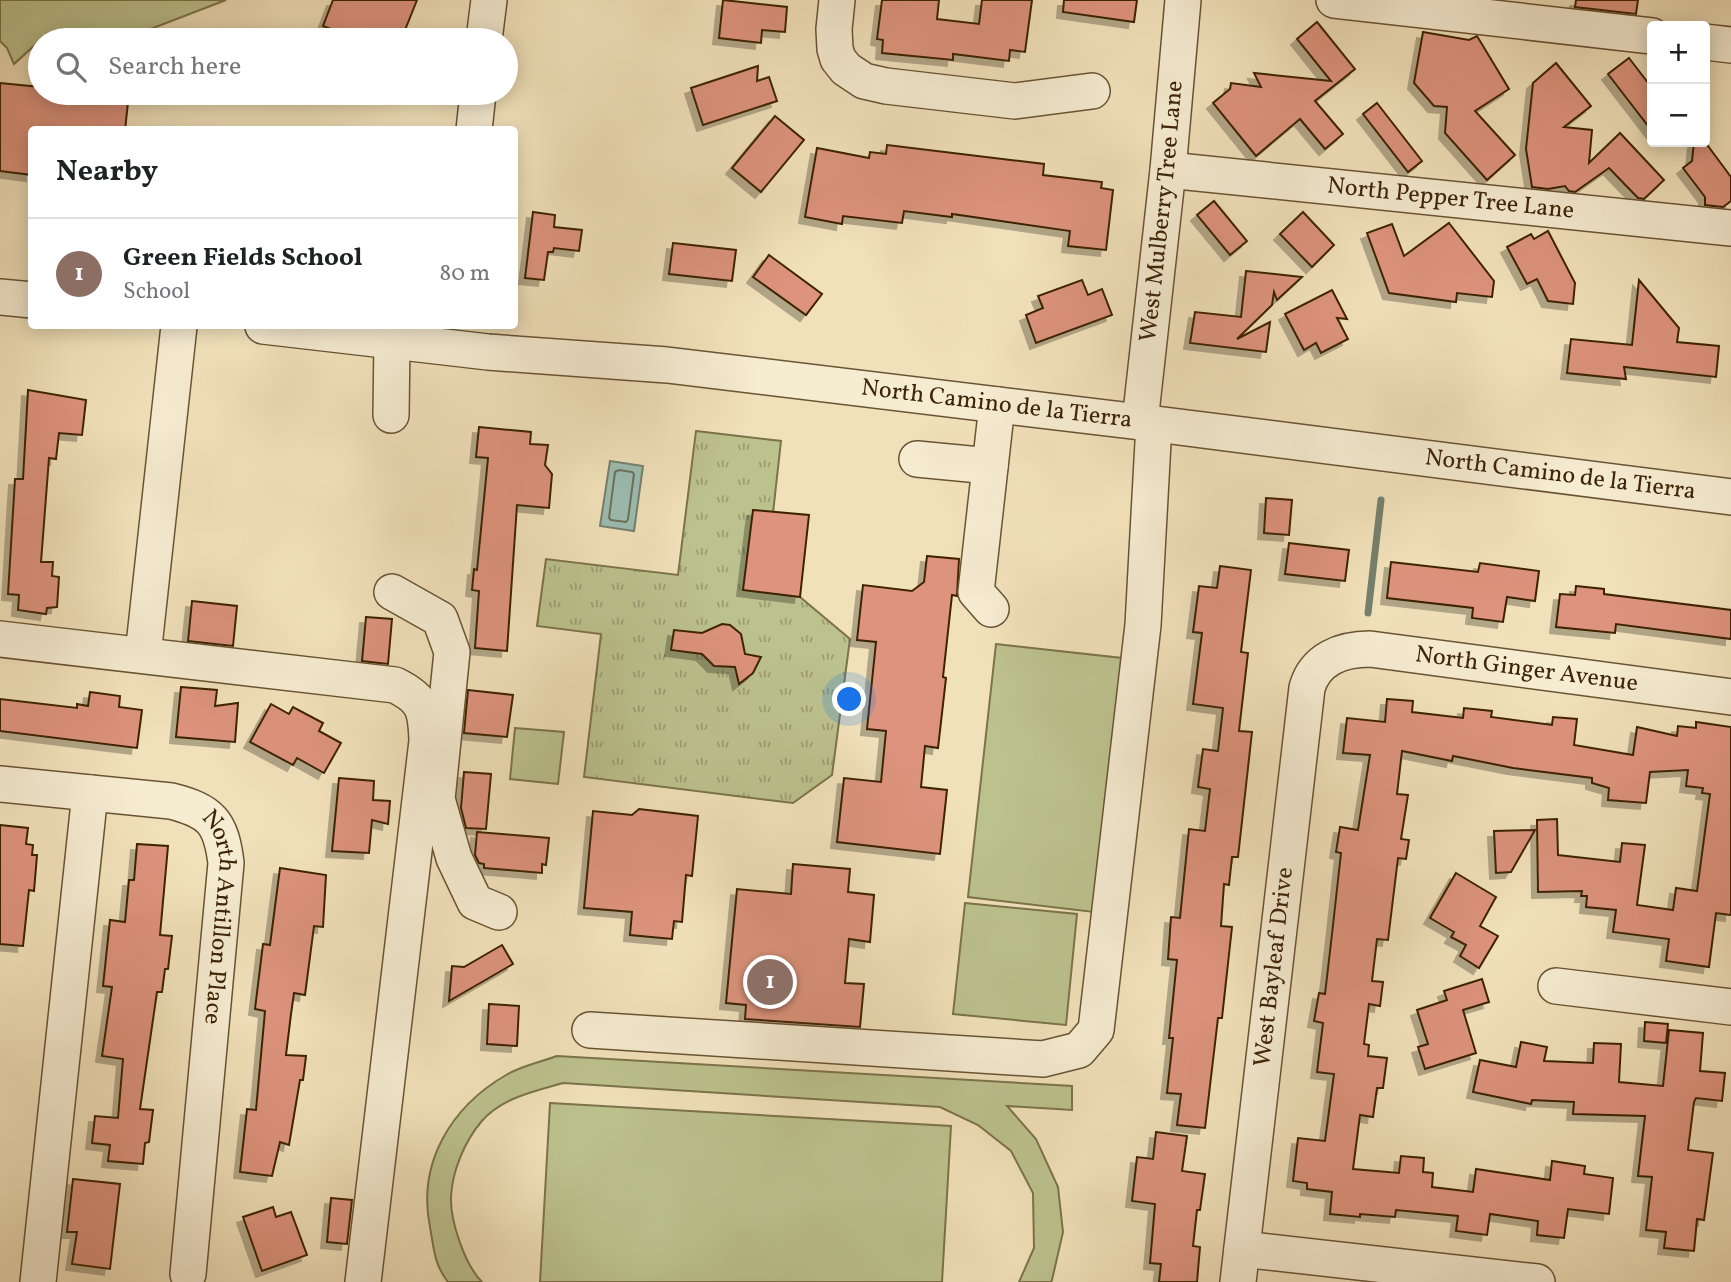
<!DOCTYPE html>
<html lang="en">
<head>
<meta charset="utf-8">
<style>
  :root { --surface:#fff; --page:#f6f6f6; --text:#202124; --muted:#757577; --line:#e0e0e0; --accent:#8f2418 }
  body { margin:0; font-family:Vollkorn,serif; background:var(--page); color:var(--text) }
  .controls { position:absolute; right:21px; top:21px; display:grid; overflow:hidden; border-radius:7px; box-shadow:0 4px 18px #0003 }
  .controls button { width:63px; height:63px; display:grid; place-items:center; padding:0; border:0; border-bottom:2px solid var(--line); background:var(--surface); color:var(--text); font:35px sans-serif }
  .you { position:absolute; left:850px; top:700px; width:24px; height:24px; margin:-18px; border:5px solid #fff; border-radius:50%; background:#1a73e8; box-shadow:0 0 0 10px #1a73e833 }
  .badge { display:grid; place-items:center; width:46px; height:46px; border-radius:50%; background:var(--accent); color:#fff; font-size:23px; font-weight:700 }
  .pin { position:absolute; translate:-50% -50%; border:4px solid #fff; box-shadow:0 2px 7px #0006 }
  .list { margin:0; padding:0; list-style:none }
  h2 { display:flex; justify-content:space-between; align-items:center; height:91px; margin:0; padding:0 28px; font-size:30px }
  h2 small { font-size:23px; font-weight:400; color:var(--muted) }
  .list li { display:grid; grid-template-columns:46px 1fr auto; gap:21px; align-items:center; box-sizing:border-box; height:112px; padding:0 28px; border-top:2px solid var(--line) }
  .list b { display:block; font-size:26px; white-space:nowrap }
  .list p { margin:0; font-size:23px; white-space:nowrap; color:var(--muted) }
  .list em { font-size:23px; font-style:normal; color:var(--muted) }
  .icon { flex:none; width:38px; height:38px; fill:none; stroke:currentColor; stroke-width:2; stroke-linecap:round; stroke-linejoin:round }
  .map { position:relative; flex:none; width:1731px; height:1282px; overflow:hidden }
  .search { position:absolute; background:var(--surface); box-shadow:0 4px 18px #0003; left:28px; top:28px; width:490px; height:77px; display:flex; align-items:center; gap:18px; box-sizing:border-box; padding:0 24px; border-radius:38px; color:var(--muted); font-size:26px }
  .panel { position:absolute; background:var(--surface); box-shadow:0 4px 18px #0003; left:28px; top:126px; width:490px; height:203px; border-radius:7px }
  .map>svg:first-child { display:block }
  .grass { fill:url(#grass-tufts); stroke:#7c734a; stroke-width:2 }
  .park { fill:#bcc28e; stroke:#7c734a; stroke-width:2 }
  .water { fill:#9bbdb2; stroke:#75806d; stroke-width:2 }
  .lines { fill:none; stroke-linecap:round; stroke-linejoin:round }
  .shore { stroke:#6c705c; stroke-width:2 }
  .stream { stroke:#75806d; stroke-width:7 }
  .building { fill:#dd937d; stroke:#3d2406; stroke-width:2; filter:url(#shadow) }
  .minor-casing { stroke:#6a5333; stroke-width:38 }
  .minor { stroke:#f6ecd2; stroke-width:35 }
  .labels { text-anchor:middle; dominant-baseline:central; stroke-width:7; stroke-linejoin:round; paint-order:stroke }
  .street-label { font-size:24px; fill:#3d2406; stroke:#f6ecd2 }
</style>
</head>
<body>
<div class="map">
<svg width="1731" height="1282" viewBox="0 0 1731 1282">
  <defs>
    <pattern id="grass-tufts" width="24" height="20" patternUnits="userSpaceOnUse" patternTransform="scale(1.75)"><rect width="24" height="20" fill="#bcc28e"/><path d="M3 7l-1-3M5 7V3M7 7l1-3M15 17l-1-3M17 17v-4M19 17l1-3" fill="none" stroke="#9a9d72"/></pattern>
    <filter id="shadow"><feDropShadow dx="-6" dy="6" stdDeviation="0" flood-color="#0004"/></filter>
  </defs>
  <rect width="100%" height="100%" fill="#f1e1ba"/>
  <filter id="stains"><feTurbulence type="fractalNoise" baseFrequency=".00286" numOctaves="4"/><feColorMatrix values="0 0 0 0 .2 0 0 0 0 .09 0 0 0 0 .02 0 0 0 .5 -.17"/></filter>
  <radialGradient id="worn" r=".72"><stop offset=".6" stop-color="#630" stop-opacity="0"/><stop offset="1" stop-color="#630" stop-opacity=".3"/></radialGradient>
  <path class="grass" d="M696,431L781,441L773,513L743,590L800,597L850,639L832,775L793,803L584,777L601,634L537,626L546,559L678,575Z"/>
  <g class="park">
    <path d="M0,0H226L122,40H92L74,37L40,40V43L36,44L14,64L7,48L0,41Z"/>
    <path d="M996,644L1131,659L1102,913L968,897Z"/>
    <path d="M515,728L564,732L558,784L510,779Z"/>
    <path d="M965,903L1077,914L1066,1025L953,1014Z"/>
    <path d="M557,1056L1072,1086V1110L1007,1106L1036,1139L1058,1187L1063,1232L1052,1280L1051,1282H1019L1034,1248L1033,1193L1011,1151L978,1125L940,1107L563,1083C535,1091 501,1098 481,1122C465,1141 452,1171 451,1197C450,1221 465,1265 482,1282H448C434,1264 434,1249 430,1227C417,1163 451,1107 506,1075C521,1066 541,1062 557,1056Z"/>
    <path d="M550,1103L951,1126L942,1282H540Z"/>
  </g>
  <path class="water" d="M610,461L643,466L634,531L600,526Z"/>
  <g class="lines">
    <path class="shore" d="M619,470L632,472L634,474L628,519L626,522L611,520L609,518L615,472Z"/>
    <path class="stream" d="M1368,613L1381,500"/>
  </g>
  <g class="building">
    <path d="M333,0H417L401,40H359L323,26Z"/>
    <path d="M723,0L787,7L785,32L762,30L761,43L719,38Z"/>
    <path d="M882,0H939L937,19L979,24L982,0H1032L1025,52L1010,50L1009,61L953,54V60L882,53L883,40L877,39Z"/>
    <path d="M1064,0H1137L1134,22L1063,12Z"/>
    <path d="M1576,0H1638L1636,14L1575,7Z"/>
    <path d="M1317,22L1355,69L1315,101L1343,134L1325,149L1300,119L1256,156L1213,103L1230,89L1231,83L1261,87L1254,73L1331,81L1297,39Z"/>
    <path d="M1423,32L1469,40L1477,36L1509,89L1475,111L1515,155L1487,180L1445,133L1447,107L1434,106L1414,83Z"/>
    <path d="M1629,58L1652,88V131L1608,74Z"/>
    <path d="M1556,63L1591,106L1564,127L1592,130L1589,163L1620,133L1664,180L1644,199L1638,198L1609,168L1575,192L1569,191L1565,186L1548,189L1532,187L1526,149L1533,83Z"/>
    <path d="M758,66L757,81L769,77L777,101L703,125L691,88Z"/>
    <path d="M0,83L40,87V93H129L125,130H32V175L0,171Z"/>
    <path d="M1377,103L1422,161L1408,172L1363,114Z"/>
    <path d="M775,116L804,140L761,192L732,168Z"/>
    <path d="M1694,142H1705L1731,177V201L1723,207L1705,205V197L1683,168L1692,161Z"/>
    <path d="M887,145L1044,164L1043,175L1102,182L1101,188L1113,190L1106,250L1068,246L1070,231L952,214V217L904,211L902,223L843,216L842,224L805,217L817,148L869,158L870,152L886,154Z"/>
    <path d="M1214,201L1247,241L1230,255L1197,215Z"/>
    <path d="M533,212L555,215L554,227L582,230L579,251L554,248L553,252H548L544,280L525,278Z"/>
    <path d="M1303,212L1334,245L1312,267L1280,234Z"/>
    <path d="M1449,223L1494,281L1492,297L1457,293L1456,302L1389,293L1367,233L1392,224L1404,256Z"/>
    <path d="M1548,231L1575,283L1573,304L1548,301L1537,279L1527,284L1507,247L1531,234L1534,239Z"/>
    <path d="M673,243L736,250L732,281L669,274Z"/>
    <path d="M769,255L822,294L806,315L753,277Z"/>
    <path d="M1246,271L1302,277L1277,300L1274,292L1272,305L1237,339L1270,322L1266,352L1190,343L1195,312L1241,317Z"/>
    <path d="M1082,280L1088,295L1102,289L1112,315L1036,343L1026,315L1043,308L1038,296Z"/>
    <path d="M1639,280L1679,328L1677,342L1719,346L1716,377L1624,367L1626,379L1567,373L1571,339L1632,345Z"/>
    <path d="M1332,290L1347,319L1337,318L1348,339L1321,353L1316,343L1304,350L1285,314Z"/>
    <path d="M28,390L86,400L82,435L59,433L56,459L49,458L41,562H53L52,576L59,577L57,607L47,608L46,614L18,610L19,595L8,594L15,479H23Z"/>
    <path d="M479,427L531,432L530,444L548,445L545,465L552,474L549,508L517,505L507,651L475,648L479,591L472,590L474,569L477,570L488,458L476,457Z"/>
    <path d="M1266,498L1292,500L1289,535L1264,533Z"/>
    <path d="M753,510L809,515L800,597L743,590Z"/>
    <path d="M1289,543L1349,550L1345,581L1285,574Z"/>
    <path d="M927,556L959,559L957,596L952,595L943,677L946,678L938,748L925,746L921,787L947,790L940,854L837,842L844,778L881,782L886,731L867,729L876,642L857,640L863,585L912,591L924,582Z"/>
    <path d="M1391,562L1478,572L1480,563L1539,571L1535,601L1507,597L1503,622L1472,618L1473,608L1387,598Z"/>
    <path d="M1220,566L1251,570L1241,652L1248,653L1239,731L1252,732L1238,857H1232L1229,885L1224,884L1221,926L1232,927L1222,1018H1218L1205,1128L1177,1125L1181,1094L1167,1093L1173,1038H1169L1177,960L1168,959L1171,917L1180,918L1189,829L1205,831L1210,789L1198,787L1203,749L1218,751L1223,708L1193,704L1202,633L1193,632L1199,586L1217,588Z"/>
    <path d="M1576,586L1604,589V594L1731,610V639L1616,624L1615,633L1556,627L1560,594L1575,595Z"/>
    <path d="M192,601L237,606L233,646L188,641Z"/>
    <path d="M366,617L392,619L388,664L362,661Z"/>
    <path d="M722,624L730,625L741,634L745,654L761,657L753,673L739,684L735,667L714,666L702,654L671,650L674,630L702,633Z"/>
    <path d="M181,687L217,690L215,706L238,703L235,742L176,737Z"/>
    <path d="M468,690L513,695L507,737L464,733Z"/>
    <path d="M90,692L120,696L119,707L142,710L137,748L0,731V699L77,708V704L88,706Z"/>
    <path d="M1387,699L1413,701L1412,712L1463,718L1464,708L1492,711L1491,717L1552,725L1553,717L1577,719L1574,745L1633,755L1637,727L1677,736L1678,726L1696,728V722L1731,727V915L1716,913L1709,967L1666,961L1669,939L1613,932L1616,910L1586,907L1587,896H1581L1582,891L1538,892L1537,820L1557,819L1558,855L1620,862L1622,843L1645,845L1637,905L1673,910L1676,888L1697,891L1710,794L1702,793L1703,788L1686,786L1688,770L1650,772L1646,803L1608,800L1609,788L1592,783V778L1513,768L1453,756L1452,761L1402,751L1397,794L1408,795L1401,839L1409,840L1406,859L1398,858L1388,940L1377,939L1372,981L1383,982L1380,1006L1369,1004L1364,1044L1369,1045L1368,1056L1387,1058L1383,1088H1377L1373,1117L1360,1115L1353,1169L1399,1173L1401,1156L1424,1158L1423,1172L1433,1173L1432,1187L1473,1192L1476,1169L1550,1180L1552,1161L1585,1166L1584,1174L1613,1178L1609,1214L1568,1209L1564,1238L1537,1235L1538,1221L1490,1214L1487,1235L1456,1231L1458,1216L1396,1210L1395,1217L1360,1214V1217L1330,1214L1332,1192L1307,1189V1183L1293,1181L1298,1138L1325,1141L1334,1074L1317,1072L1323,1023L1314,1021L1319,993L1325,994L1332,934L1341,853L1336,852L1340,827L1358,830L1370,755L1343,753L1347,718L1385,722Z"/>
    <path d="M271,704L289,714L293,707L323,723L319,731L341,743L324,773L297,758L293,765L250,742Z"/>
    <path d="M464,772L491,774L486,829L466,828L461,808Z"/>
    <path d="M339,778L374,781L373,800L390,801L388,824L372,820L369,853L332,851Z"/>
    <path d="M639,809L698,816L692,876L686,875L682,922L674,921L672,939L630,935L632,912L584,908L593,811L632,815Z"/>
    <path d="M0,825L28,828L26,844L33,845L32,855H37L34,891L29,890L23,946L0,944Z"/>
    <path d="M1535,830L1511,872L1496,873L1494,831Z"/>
    <path d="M477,832L549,838L546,865L542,864V873L484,868V864L479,863L475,855Z"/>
    <path d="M137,844L168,846L160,935L172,936L168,969H165L162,992H157L140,1109L153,1110L149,1142L145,1143L143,1164L108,1161L110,1145L92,1143L95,1116L118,1118L123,1059L102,1056L112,987L103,986L110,920L125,922L129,880H134Z"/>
    <path d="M793,864L850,869L848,892L874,895L870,942L849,939L845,983L864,984L860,1027L745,1019L746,1005L726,1003L737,889L791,894Z"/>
    <path d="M280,868L326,875L323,927L314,926L305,995L294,993L291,1014L286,1055L306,1056L303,1080H300L289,1145L280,1142L272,1176L240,1172L247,1109L256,1110L265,1011L255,1009L263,944L270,945Z"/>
    <path d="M1456,873L1496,897L1480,926L1498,936L1479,968L1460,956L1466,945L1451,937L1454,932L1430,918Z"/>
    <path d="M502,945L513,964L449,1001L452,966L464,967Z"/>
    <path d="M1482,979L1489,1002L1463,1010L1476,1053L1425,1069L1418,1047L1428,1044L1417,1010L1447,1000L1444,991Z"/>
    <path d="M489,1004L519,1006L517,1046L487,1044Z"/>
    <path d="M1645,1022L1668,1024L1666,1043L1644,1041Z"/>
    <path d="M1669,1030L1703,1033L1700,1071L1725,1073L1722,1101L1696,1098L1694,1102L1688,1150L1713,1153L1704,1220L1697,1219L1694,1251L1664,1248L1666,1232L1646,1230L1652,1177L1638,1176L1645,1116L1573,1114L1574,1102L1532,1100L1531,1104L1473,1092L1480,1060L1516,1067L1521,1042L1547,1047L1544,1061L1593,1063L1594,1043L1621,1044L1619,1082L1663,1086Z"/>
    <path d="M1156,1132L1187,1136L1182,1171L1205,1174L1200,1210H1197L1193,1246L1200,1247L1197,1282H1159L1161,1264L1150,1263L1155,1204L1132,1201L1137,1157L1153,1159Z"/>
    <path d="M73,1179L120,1184L110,1269L72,1264L77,1232H67Z"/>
    <path d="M331,1198L352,1200L347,1244L327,1242Z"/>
    <path d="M273,1207L276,1217L291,1212L307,1255L262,1271L243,1217Z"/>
  </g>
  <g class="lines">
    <g class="minor-casing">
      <g id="minor">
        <path d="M837,0L834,29L835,49L838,59L846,69L864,81L886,86L1015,101L1092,91"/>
        <path d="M1334,0L1652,36"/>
        <path d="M484,40L489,0"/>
        <path d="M1705,42L1731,45"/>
        <path d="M474,130L478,93"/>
        <path id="s1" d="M1168,170L1731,228"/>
        <path d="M0,297L32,300"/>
        <path id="s2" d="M263,326L488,352L667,365L1140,422L1731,497"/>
        <path d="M391,415L392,340"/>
        <path id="s3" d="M1140,422L1168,170L1183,0"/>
        <path d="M917,459L990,466"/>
        <path d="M392,592L440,619L452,652L437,799L454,858L475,902L499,912"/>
        <path d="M991,609L976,592L997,405"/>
        <path d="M0,639L395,685C424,699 426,710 427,741L363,1282"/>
        <path d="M143,655L179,326"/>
        <path id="s4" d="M0,784L171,801C211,811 221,822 226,863L188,1274"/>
        <path d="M1556,986L1731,1007"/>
        <path d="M590,1030L1043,1059L1079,1050L1096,1030L1143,625L1154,424"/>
        <path d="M1242,1249L1537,1282"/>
        <path d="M38,1282L90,793"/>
        <path id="s5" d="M1238,1282L1307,688C1315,659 1342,649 1370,649L1731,697"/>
      </g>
    </g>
    <use href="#minor" class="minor"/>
  </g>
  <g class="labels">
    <g class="street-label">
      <text stroke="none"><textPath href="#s1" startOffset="284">North Pepper Tree Lane</textPath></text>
      <text stroke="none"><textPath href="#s3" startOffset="212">West Mulberry Tree Lane</textPath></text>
      <text stroke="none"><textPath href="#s2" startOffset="738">North Camino de la Tierra</textPath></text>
      <text stroke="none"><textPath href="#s2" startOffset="1306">North Camino de la Tierra</textPath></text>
      <text stroke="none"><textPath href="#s5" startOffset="836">North Ginger Avenue</textPath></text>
      <text stroke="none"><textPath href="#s4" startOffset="317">North Antillon Place</textPath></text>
      <text stroke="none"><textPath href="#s5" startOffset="317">West Bayleaf Drive</textPath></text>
    </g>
  </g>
  <rect width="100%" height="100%" filter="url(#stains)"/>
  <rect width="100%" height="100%" fill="url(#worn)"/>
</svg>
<div class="controls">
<button>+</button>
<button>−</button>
</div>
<div class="you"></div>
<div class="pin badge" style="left:770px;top:982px;background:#8d6e63">1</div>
<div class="search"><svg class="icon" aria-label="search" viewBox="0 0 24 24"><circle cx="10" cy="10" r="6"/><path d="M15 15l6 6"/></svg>Search here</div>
<section class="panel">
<h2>Nearby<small></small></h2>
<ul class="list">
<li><span class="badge" style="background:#8d6e63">1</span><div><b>Green Fields School</b><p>School</p></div><em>80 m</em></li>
</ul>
</section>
</div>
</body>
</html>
